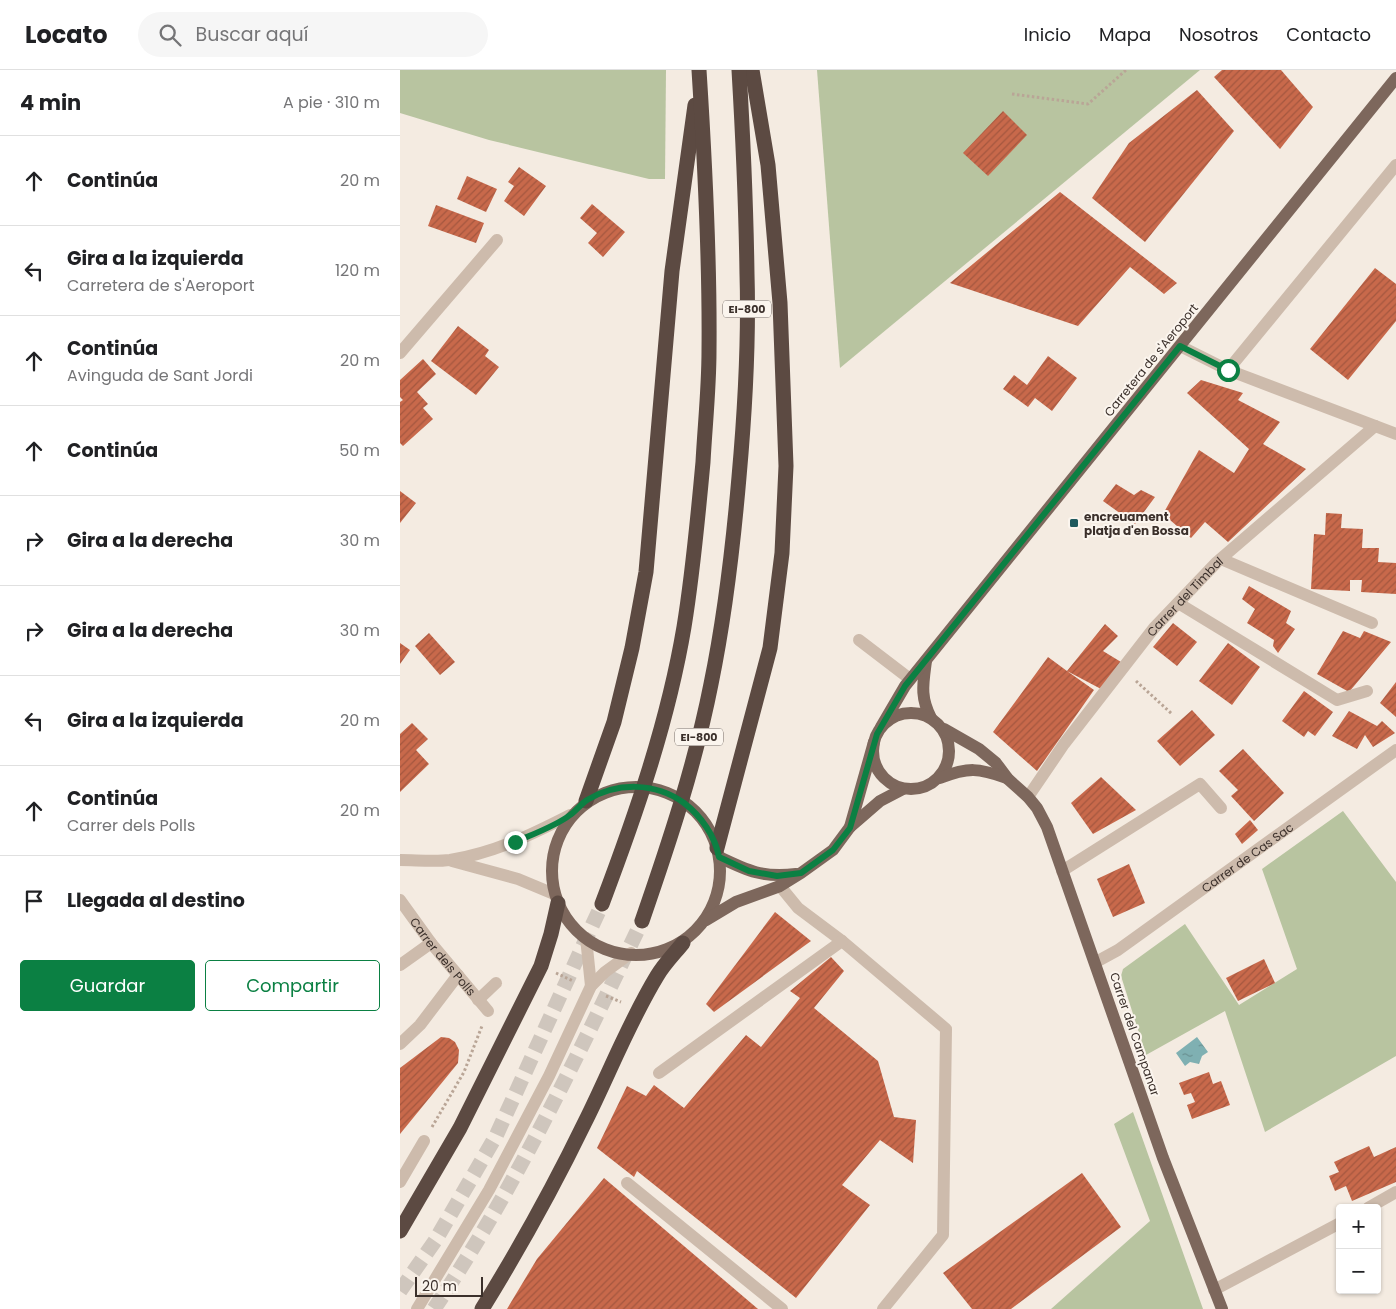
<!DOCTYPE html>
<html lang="es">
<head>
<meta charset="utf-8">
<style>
  :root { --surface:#fff; --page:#f6f6f6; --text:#202124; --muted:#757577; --line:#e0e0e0; --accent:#0b8043 }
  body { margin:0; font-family:Poppins,sans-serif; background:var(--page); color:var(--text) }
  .controls { position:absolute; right:15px; bottom:15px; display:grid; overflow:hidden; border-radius:5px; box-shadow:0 1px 4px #0004 }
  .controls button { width:45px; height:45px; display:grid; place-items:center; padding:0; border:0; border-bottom:1px solid var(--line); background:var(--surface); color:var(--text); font:25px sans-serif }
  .scale { position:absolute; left:15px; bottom:12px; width:68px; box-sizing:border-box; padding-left:5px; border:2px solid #3b302b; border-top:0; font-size:14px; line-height:18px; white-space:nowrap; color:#3b302b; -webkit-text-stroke:4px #fbf5ee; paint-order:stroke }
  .stop { position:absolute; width:15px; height:15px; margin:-11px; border:4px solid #0b8043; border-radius:50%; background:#fff }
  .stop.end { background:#0b8043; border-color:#fff; box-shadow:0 1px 5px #0008 }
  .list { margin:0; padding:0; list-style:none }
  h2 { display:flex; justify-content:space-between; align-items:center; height:65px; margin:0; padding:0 20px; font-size:21px }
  h2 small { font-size:16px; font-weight:400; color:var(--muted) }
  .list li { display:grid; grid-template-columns:32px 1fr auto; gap:15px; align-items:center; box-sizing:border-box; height:90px; padding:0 20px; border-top:1px solid var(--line) }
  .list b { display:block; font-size:19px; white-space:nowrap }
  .list p { margin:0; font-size:16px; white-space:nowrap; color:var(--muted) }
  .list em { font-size:16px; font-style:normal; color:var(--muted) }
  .actions { display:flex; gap:10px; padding:15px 20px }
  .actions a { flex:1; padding:11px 0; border:1px solid var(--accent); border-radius:5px; text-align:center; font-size:18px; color:var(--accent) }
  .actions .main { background:var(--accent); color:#fff }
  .icon { flex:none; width:28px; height:28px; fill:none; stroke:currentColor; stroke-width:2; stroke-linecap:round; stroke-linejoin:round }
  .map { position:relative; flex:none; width:996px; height:1239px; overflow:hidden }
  header { display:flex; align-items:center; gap:30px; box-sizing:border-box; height:70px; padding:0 25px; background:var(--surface); border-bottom:1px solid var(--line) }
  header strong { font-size:24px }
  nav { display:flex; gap:28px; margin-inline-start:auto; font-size:18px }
  .search { width:350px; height:45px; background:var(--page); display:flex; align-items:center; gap:12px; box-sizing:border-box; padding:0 18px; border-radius:28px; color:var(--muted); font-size:19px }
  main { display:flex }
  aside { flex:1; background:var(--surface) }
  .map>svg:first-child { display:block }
  .green { fill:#b8c4a0 }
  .water { fill:url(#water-ripples) }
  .building { fill:url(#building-hatch) }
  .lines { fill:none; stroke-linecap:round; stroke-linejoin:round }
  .highway-tunnel { stroke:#cfc6bd; stroke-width:15; stroke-dasharray:15 8; stroke-linecap:butt }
  .path { stroke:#b9a596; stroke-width:3; stroke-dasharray:2.5 2.5; stroke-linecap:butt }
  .minor { stroke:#cdbbac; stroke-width:12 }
  .major { stroke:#7d675c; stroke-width:12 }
  .highway { stroke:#5c4a42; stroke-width:15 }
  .route { stroke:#0b8043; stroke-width:6 }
  .poi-dot { fill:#1f5a5e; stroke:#fbf5ee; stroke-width:2 }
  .labels { text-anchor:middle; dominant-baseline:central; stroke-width:4; stroke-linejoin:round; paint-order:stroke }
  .shield { fill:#fbf5ee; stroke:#756b66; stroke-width:1 }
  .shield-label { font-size:11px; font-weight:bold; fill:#3b302b }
  .street-label { font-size:12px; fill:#3b302b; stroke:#fbf5ee }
  .poi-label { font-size:12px; font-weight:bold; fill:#3b302b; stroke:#fbf5ee; text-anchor:start }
</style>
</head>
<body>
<header>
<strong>Locato</strong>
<div class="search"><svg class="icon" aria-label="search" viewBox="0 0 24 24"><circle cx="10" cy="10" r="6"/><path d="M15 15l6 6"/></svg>Buscar aquí</div>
<nav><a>Inicio</a><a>Mapa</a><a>Nosotros</a><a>Contacto</a></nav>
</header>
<main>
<aside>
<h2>4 min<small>A pie · 310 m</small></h2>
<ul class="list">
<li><svg class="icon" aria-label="ahead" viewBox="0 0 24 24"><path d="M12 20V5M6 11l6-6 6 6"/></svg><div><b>Continúa</b></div><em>20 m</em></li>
<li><svg class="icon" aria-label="left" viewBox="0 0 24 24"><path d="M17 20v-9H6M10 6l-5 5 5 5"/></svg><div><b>Gira a la izquierda</b><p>Carretera de s'Aeroport</p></div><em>120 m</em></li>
<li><svg class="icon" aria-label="ahead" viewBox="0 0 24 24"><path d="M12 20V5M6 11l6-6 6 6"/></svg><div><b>Continúa</b><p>Avinguda de Sant Jordi</p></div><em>20 m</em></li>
<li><svg class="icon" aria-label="ahead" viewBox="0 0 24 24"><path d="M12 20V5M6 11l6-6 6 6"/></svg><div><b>Continúa</b></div><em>50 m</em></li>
<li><svg class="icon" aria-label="right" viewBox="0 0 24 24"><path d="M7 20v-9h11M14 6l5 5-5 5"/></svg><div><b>Gira a la derecha</b></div><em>30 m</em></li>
<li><svg class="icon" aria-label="right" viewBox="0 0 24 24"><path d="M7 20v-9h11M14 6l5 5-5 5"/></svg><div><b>Gira a la derecha</b></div><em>30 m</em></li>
<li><svg class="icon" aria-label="left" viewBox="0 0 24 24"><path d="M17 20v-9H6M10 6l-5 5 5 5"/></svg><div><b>Gira a la izquierda</b></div><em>20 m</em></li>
<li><svg class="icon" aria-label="ahead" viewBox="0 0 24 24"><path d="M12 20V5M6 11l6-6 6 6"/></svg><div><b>Continúa</b><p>Carrer dels Polls</p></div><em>20 m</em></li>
<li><svg class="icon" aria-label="arrive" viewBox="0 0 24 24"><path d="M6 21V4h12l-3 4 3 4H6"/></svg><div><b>Llegada al destino</b></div></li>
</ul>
<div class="actions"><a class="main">Guardar</a><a>Compartir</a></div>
</aside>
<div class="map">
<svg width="996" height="1239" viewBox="0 0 996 1239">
  <defs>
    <pattern id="water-ripples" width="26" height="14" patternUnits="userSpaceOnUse" patternTransform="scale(1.25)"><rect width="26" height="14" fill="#7fb0b2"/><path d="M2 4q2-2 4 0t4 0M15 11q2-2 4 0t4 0" fill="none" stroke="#699091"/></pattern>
    <pattern id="building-hatch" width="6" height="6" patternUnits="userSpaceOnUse" patternTransform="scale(1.25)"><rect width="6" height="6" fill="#c8694b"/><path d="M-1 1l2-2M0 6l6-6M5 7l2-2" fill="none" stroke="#a4573f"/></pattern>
  </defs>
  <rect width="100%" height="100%" fill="#f4ebe1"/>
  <g class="green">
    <path d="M0,0H266L265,109H249L89,70L0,43Z"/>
    <path d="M417,0H800L440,298Z"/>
    <path d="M943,741L996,812V986L865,1062L825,941L746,985L721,906L723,899L785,854L839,935L897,899L862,799Z"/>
    <path d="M733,1042L803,1239H651L750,1151L714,1054Z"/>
  </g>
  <path class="water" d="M797,967L808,982L802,986L799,994L790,992L785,996L776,983Z"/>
  <g class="building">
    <path d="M822,0H881L913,37L880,79L814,7Z"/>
    <path d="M797,20L834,61L745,172L692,128L729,73Z"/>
    <path d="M603,41L627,65L588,106L563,83Z"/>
    <path d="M119,97L146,116L124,146L104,131L114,116L108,112Z"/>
    <path d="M67,106L97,119L86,142L57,129Z"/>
    <path d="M660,122L777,213L764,224L730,197L678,256L550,213Z"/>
    <path d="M192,134L225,162L203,187L188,173L197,163L180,148Z"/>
    <path d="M36,135L84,153L76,173L28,156Z"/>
    <path d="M975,198L996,214V251L948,310L910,279Z"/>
    <path d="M58,256L89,280L85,286L99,297L76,325L31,291Z"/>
    <path d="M648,286L677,308L652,341L635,328L628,337L603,319L614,305L627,315Z"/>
    <path d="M23,289L36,304L17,322L28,334L23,338L33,349L3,376L0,373V332L3,330L0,327V310Z"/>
    <path d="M801,310L843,323L838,330L880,352L863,374L906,399L828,472L805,452L791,468L763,444L799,380L834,403L849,379L787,323Z"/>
    <path d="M716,414L734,425L741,420L755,427L735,454L703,431Z"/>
    <path d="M0,421L16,433L0,453Z"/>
    <path d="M926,443L942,444L941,458L963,459L962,478H979L978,492L996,493V524L961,522L962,510H950V521L911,519L914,464L925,465Z"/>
    <path d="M849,516L891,541L886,553L895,559L878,583L873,576L874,570L847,553L855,539L842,529Z"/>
    <path d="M773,553L797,572L777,596L753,577Z"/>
    <path d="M705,554L718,566L703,581L721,592L701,619L667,601L694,620L637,701L593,662L648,587L667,601Z"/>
    <path d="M943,561L960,568L964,561L991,572L949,622L917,604Z"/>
    <path d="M29,563L55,592L40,605L15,576Z"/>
    <path d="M0,573L10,580L0,594Z"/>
    <path d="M828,573L860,597L832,635L799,611Z"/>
    <path d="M996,612V647L980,633Z"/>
    <path d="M904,621L933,642L915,666L908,661L904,667L882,651Z"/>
    <path d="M792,640L815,665L780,696L757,671Z"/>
    <path d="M949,641L977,656L982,651L995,663L973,677L965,665L957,679L932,666Z"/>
    <path d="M12,653L28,669L16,680L29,694L0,722V664Z"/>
    <path d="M843,679L884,723L854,751L831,726L838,720L819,701Z"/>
    <path d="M701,707L736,740L693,764L671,733Z"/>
    <path d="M850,750L858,760L842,774L835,764Z"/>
    <path d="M729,794L745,833L713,847L697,809Z"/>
    <path d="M375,842L411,871L314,942L306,934Z"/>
    <path d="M431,887L444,901L414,938L478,991L494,1047L516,1050L513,1093L480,1070L442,1115L470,1135L396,1228L237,1101L234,1107L197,1078L227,1016L246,1026L254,1015L284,1038L346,965L361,977L400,928L390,921Z"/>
    <path d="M864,889L875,913L838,931L826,908Z"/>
    <path d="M41,967L49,968L55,972L59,980L58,993L0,1064V998Z"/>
    <path d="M809,1002L813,1014L821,1011L830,1035L792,1049L787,1035L795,1032L791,1023L784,1025L779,1013Z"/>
    <path d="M969,1076L974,1087L996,1077V1112L952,1131L946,1116L935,1121L929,1106L939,1102L934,1092Z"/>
    <path d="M682,1103L721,1157L611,1239H572L543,1203Z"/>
    <path d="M204,1108L358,1239H107L137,1189Z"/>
  </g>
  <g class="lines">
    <g class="highway-tunnel">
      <path d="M0,1221L35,1171L96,1066L202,834"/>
      <path d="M34,1239C116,1117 179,983 242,851"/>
    </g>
    <g class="path">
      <path d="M612,24L688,34L726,0"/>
      <path d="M736,611L772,644"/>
      <path d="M156,903L173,911"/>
      <path d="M206,926L221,932"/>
      <path d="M32,1057L64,1002L82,956"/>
    </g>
    <g class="minor">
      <path d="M780,276L828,300L996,364"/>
      <path d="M0,283L97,170"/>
      <path d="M828,300L996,95"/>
      <path d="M821,489L972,553"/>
      <path d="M778,533L937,630L967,621"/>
      <path d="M459,570L510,609"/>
      <path id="s1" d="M628,727L664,674L754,558L817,492L975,356"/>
      <path d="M0,790C16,790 34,792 50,790C94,783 131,765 170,745"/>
      <path d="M52,791L118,809L154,824"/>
      <path d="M662,801L800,714L821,738"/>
      <path d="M380,816L398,838L442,871L546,959L543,1165L483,1239"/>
      <path id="s2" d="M0,830L31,873L88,941"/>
      <path d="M186,868L191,916"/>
      <path id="s3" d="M696,892L718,880L996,680"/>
      <path d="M0,895L31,873"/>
      <path d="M78,930L96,913"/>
      <path d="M0,974L20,955L58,905"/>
      <path d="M259,1003L442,871"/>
      <path d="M0,1112L24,1071"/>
      <path d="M227,1113L382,1239"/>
      <path d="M968,1138L996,1122"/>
      <path d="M814,1220L940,1153"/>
      <path d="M17,1239L89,1120L149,1006L191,916L205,902L231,883"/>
    </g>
    <g class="major">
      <path d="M526,591C523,614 520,627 531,648"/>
      <circle cx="511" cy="681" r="38"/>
      <path d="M481,657L505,616L996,8"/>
      <path d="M544,659L579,679L596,693L608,709L628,727L637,738L647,757L763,1088L822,1239"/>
      <path d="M540,708C569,697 578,698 607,708"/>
      <circle cx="236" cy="801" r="84"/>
      <path d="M450,757L480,731L503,719"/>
      <path d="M319,787C348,801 363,808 396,804"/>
      <path d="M306,850L336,832L380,816L401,803L433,780L450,757L474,672"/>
    </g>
    <g class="highway">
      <path d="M186,731L214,652L232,578L246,502L272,201L295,35"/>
      <path d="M317,778L370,578L382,483L386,396L380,233L368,95L352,0"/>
      <path d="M202,834C236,744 268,652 284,557C293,502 298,447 303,392C305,355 309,318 309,281C310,187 305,94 299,0"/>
      <path d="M242,851C269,773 295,695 311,614C325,546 333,477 339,407C345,340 349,272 347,204C346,136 343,68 339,0"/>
      <path d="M0,1161L60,1058L141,896L151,864L158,833"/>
      <path d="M82,1239C119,1179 154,1116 185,1052C209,1004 229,952 257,906C264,894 275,883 283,873"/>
    </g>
  </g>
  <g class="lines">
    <path class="route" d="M115,772C131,765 156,756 170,745C176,741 180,735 187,730C217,712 255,712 284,733C301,746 315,766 319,787L349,801L377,806L401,803L433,780L450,758L477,664L505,616L780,276L828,300"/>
  </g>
  <rect class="poi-dot" x="669" y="448" width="10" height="10" rx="2.5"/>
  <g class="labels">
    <g class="shield">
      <rect x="323" y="230.5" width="48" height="17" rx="4"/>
      <rect x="275" y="658.5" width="48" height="17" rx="4"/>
    </g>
    <g class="shield-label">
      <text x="347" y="239">EI-800</text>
      <text x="299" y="667">EI-800</text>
    </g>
    <g class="street-label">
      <text transform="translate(751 290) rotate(-51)">Carretera de s'Aeroport</text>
      <text stroke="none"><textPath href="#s1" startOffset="255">Carrer del Timbal</textPath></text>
      <text stroke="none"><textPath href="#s3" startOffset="184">Carrer de Cas Sac</textPath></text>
      <text stroke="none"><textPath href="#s2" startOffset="71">Carrer dels Polls</textPath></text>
      <text transform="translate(735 964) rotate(71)">Carrer del Campanar</text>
    </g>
    <g class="poi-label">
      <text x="684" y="446">encreuament<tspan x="684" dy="14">platja d'en Bossa</tspan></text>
    </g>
  </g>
</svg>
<div class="controls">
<button>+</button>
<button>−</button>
</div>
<div class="scale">20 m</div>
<div class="stop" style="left:828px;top:300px"></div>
<div class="stop end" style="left:115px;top:772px"></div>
</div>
</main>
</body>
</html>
